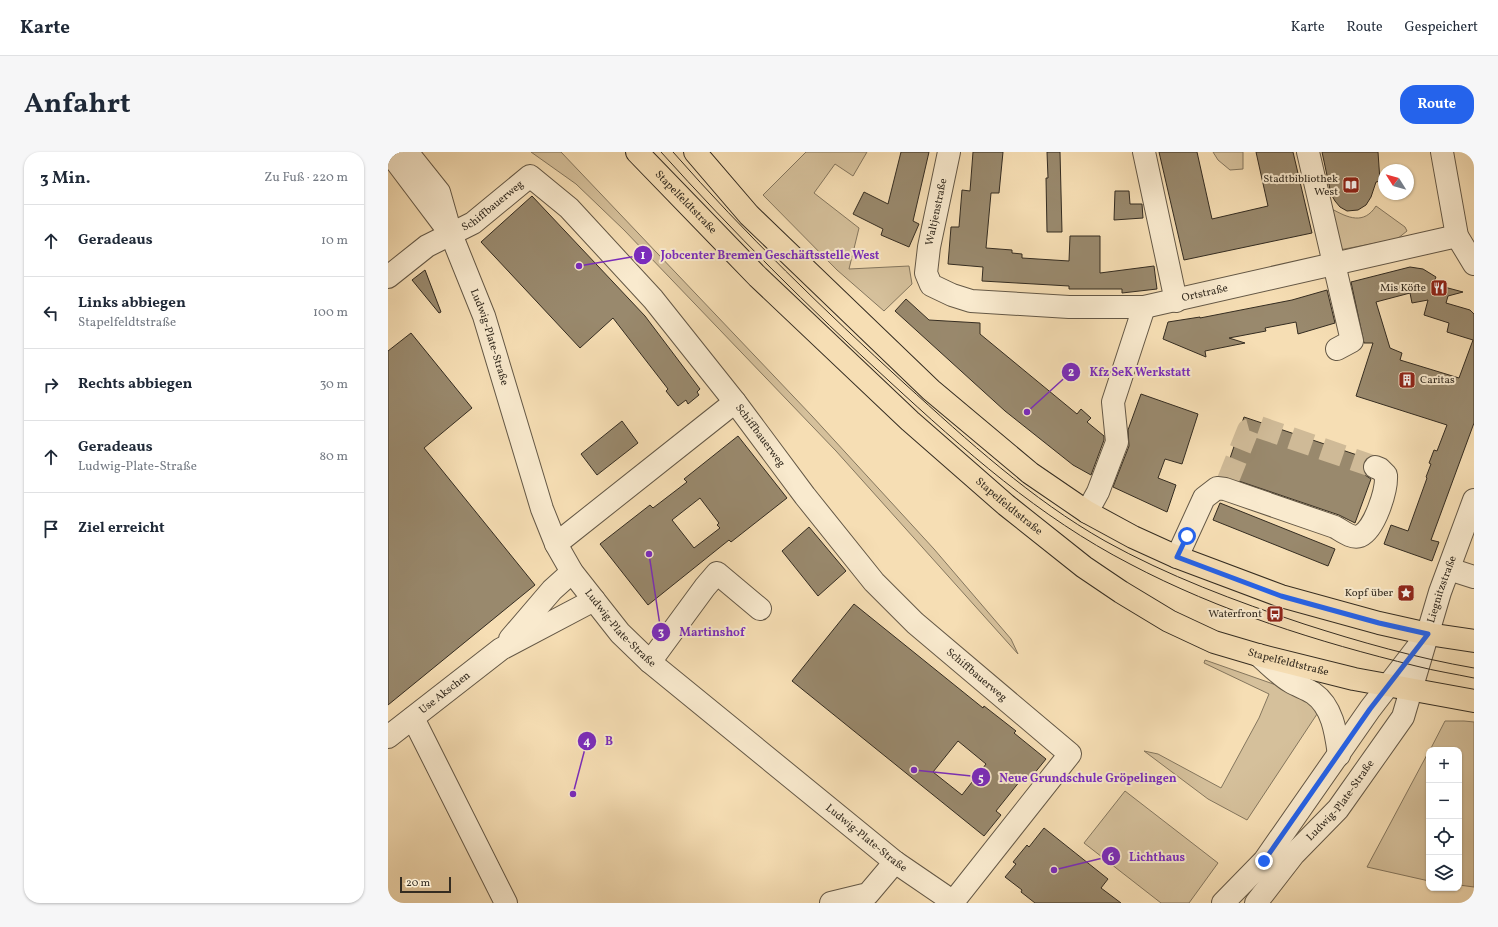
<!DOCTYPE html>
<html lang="de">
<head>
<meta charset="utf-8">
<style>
  :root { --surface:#fff; --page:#f6f6f7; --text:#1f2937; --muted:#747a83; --line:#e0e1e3; --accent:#2563eb }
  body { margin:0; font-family:Vollkorn,serif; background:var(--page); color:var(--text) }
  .controls { position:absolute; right:12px; bottom:12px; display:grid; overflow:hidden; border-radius:8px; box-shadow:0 1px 3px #0004 }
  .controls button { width:36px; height:36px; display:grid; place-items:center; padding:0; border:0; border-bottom:1px solid var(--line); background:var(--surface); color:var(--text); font:20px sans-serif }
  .compass { position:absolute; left:990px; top:12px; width:36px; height:36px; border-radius:50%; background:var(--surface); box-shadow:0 1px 3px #0004; rotate:307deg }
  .scale { position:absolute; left:12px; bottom:10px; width:51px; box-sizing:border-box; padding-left:4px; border:2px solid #342c21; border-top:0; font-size:11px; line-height:14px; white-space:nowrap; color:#342c21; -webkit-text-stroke:3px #f9eace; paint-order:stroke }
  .stop { position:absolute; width:12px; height:12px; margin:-9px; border:3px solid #2563eb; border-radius:50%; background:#fff }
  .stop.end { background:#2563eb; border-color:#fff; box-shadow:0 1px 4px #0008 }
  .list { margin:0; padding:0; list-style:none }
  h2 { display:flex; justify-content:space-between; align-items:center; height:52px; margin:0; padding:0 16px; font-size:17px }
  h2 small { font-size:13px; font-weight:400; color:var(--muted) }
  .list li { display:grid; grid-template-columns:26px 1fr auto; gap:12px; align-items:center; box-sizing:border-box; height:72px; padding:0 16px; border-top:1px solid var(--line) }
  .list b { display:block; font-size:15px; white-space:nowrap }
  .list p { margin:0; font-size:13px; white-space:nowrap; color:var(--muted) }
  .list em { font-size:13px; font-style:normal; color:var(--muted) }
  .icon { flex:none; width:22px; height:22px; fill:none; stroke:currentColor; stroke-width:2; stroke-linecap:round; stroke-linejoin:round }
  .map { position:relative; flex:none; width:1086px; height:751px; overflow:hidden; border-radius:16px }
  header { display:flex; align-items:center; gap:24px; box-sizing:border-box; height:56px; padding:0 20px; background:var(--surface); border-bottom:1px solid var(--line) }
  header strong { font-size:19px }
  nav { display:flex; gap:22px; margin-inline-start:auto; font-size:14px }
  .intro { display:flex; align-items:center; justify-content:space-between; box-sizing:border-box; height:96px; padding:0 24px }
  h1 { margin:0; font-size:28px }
  .button { padding:10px 18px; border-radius:16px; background:var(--accent); color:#fff; font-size:14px; font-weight:700 }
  main { display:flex; gap:24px; padding:0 24px }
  aside { flex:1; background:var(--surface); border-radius:16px; box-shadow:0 1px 3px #0004 }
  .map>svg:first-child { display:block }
  .green { fill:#d5c09b; stroke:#84765e }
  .building { fill:#99896d; stroke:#342c21; fill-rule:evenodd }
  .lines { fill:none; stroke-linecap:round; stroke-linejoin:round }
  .minor-tunnel { stroke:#cfba97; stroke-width:22; stroke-dasharray:22 11; stroke-linecap:butt }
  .minor-casing { stroke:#645846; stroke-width:24 }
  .major-casing { stroke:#342c21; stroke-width:24 }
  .minor { stroke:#f9eace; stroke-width:22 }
  .major { stroke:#f6deb4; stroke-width:22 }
  .tram { stroke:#342c21; stroke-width:1 }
  .route { stroke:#2563eb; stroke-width:5 }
  .labels { text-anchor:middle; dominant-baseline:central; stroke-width:4; stroke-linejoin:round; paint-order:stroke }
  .poi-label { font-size:11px; fill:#342c21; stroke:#f9eace; text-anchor:end }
  .street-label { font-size:11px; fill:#342c21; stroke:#f9eace }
  .leader { fill:none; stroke:#7b2cbf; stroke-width:1.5 }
  .callout-dot { fill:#7b2cbf; stroke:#f9eace; stroke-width:1.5 }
  .mark-label { font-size:12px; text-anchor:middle; font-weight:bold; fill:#fff }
  .callout-label { font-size:12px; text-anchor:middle; font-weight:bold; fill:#7b2cbf; stroke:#f9eace; stroke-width:4; stroke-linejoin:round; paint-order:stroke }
</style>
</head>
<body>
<header>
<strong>Karte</strong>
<nav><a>Karte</a><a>Route</a><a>Gespeichert</a></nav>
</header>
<div class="intro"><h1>Anfahrt</h1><a class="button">Route</a></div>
<main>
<aside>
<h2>3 Min.<small>Zu Fuß · 220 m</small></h2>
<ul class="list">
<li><svg class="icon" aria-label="ahead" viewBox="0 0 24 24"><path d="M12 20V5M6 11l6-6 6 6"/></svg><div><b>Geradeaus</b></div><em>10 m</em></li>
<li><svg class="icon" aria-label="left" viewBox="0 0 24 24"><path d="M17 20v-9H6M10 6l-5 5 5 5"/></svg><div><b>Links abbiegen</b><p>Stapelfeldtstraße</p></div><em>100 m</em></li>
<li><svg class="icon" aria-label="right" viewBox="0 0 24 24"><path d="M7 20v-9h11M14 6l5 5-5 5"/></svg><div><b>Rechts abbiegen</b></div><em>30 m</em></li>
<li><svg class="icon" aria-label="ahead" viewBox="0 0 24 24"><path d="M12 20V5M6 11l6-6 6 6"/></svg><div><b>Geradeaus</b><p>Ludwig-Plate-Straße</p></div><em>80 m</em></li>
<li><svg class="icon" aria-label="arrive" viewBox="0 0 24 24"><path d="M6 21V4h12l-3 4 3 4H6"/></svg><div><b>Ziel erreicht</b></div></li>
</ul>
</aside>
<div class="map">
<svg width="1086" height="751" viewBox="0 0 1086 751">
  <rect width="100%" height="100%" fill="#f6deb4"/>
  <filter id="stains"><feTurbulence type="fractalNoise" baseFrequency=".005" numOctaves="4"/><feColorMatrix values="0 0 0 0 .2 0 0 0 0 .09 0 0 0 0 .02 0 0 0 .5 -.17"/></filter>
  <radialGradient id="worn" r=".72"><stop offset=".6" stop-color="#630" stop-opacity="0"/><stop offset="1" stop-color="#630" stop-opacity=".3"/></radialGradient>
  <g class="green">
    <path d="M143,0H173L424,264L546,397L623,487L630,502L448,299L236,78L188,32Z"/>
    <path d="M418,0H479L465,24L447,12L426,41L471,76L461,117L521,114L524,132L496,159L449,118L375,43Z"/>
    <path d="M825,0H855V17L842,18L830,8Z"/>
    <path d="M988,54L1017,75L1019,79L1009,87L946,99L944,57C960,66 976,73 988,54Z"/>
    <path d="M817,508L891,534L933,556L859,668L820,647L756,599L770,602L833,636L871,566L881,542L816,511Z"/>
    <path d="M1057,569H1076L1086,570V735L1071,733V598H1042Z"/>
    <path d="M1041,599V729L979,715Z"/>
    <path d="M737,639L830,711L801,751H773L696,691Z"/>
  </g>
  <g class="building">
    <path d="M513,0H541L525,69L531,72L521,95L493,83L495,77L465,62L476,40L500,52Z"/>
    <path d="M585,0H615L611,41H603L598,96L624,98V101L634,102V106L681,109L682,84H712V121L766,114L769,137L734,141V137H681V134L594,129L595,115L560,112L563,75H571L574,38L582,39Z"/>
    <path d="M659,0H672L674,80H659L658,26H660Z"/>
    <path d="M771,0H809L824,67L880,54L868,0H905L924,81L796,108Z"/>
    <path d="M934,0H990L992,29L988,30L983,45L978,53L970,58L959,59L952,55L947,49L943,42Z"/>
    <path d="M727,39H741L742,52H754L755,66L726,68Z"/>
    <path d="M144,44L257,164L312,237L309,240L311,243L300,252L298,248L290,254L278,239L280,237L225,166L192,196L93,90Z"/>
    <path d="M1022,115L1035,117L1048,125L1045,132L1075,140L1060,144L1058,151L1082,158L1086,162V271L1043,388L1051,390L1044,409L996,392L1003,373L1020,379L1039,326L1038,325L1043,312L1041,311L1046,298L1049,299L1059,273L968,244L985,191H976L963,130ZM1022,141L1024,151L1040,148L1036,163L1061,171L1059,180L1085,188L1071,226L1012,208L1014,201L1002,196L988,150Z"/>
    <path d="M37,118L53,160L51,161L24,128Z"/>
    <path d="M939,138L947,171L910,182L908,170L877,176L878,179L841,186L857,191L817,199L818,205L775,187L780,170L812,165V166L904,148Z"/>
    <path d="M518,147L541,168L592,171V182L689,262L693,257L703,266L699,270L716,284V288L703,323L685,313L617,259L507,159Z"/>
    <path d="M23,181L84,256L36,296L147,433L0,553V199Z"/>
    <path d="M753,242L810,262L794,312L777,307L770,326L788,333L779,360L725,335L741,294L740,278Z"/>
    <path d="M856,265L978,306L975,311V317L977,323L983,327L967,371L951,363L836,324Z"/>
    <path d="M234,269L250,291L209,323L193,302Z"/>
    <path d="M350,284L399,346L343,390L341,388L260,453L212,392L262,353L265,356L299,330L296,327ZM312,346L331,371L329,373L332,376L306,396L284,368Z"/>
    <path d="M832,351L947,397L940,414L825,368Z"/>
    <path d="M421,375L458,419L430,444L394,399Z"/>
    <path d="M466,452L595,556L596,554L628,579L626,581L658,607L641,628L636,624L608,659L613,663L596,684L404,529ZM570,589L598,612L574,643L545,620Z"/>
    <path d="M656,676L720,727L713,736L733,751H647L633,740L634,738L617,725L628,712L625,710L639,693L641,695Z"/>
  </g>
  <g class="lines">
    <path class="minor-tunnel" d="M840,328L860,278L871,275L987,315"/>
    <g class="minor-casing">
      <g id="minor">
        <path d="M1,0L56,73"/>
        <path id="s1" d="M19,0L51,40L63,82L96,164L154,357L168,392L184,420L232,481L262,510L507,710L567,751"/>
        <path id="s2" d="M561,0L541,95L538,121L543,133L564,143L583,149L681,155H756L1069,84"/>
        <path d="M756,0L788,149"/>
        <path d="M920,0L964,189L949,197"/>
        <path d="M1054,0L1069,84L1086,112"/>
        <path id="s3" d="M0,125L39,94L85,71L142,24L181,56L265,147L347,250L417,344L486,430L527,471L682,602L565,750"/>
        <path d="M699,360L710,340L729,290L725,250L756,155"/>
        <path d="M168,392L347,250"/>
        <path d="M789,405L816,346L829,336L837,337L947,375C954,379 964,387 972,384C987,377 999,338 998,323L992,317L987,315"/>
        <path d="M1061,417L1086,425"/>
        <path d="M122,487L164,438L184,420"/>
        <path d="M870,503C880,511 891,523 903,530C910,534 919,537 925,541C945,555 948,581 951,603"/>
        <path d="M262,510L317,435L329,421L372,457"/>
        <path d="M25,566L118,751"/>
        <path id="s4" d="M0,585L113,497L206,448"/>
        <path d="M443,751L480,742L507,710"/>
        <path d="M835,751L876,709L982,557L1032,492"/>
        <path id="s5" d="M868,751L906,702L950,657L1015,565L1052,440L1086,348"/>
      </g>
    </g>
    <g class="major-casing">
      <g id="major">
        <path id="s6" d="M249,0L370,125L522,269L618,353L696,415L733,440L781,469L826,490L870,503L966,527L1086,549"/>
        <path d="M307,0L361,63L543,238L642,321L699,360L745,385L789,405L893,444L991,471L1040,482L1086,489"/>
      </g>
    </g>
    <use href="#minor" class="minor"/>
    <use href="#major" class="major"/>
    <g class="tram">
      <path d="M273,0C345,80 421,156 501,229C576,298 651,365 742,412C831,459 930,490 1028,514C1047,519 1067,522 1086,526"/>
      <path d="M285,0C357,82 436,158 517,232C580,289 643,347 717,389C780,424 847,449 916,472C972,490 1028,506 1086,516"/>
    </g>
  </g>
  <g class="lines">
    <path class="route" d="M799,384L789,405L893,444L991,471L1040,482L982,557L876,709"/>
  </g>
  <defs>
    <g id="library-square" transform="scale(0.9)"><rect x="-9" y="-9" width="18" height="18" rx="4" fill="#8f2418" stroke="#f9eace"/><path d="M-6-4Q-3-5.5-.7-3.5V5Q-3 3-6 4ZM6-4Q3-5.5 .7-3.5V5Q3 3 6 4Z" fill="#fff"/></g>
    <g id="restaurant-square" transform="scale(0.9)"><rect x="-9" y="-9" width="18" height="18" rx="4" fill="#8f2418" stroke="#f9eace"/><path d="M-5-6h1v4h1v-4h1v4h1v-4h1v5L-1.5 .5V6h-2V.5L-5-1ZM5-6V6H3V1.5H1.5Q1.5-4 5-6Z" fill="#fff"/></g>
    <g id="building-square" transform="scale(0.9)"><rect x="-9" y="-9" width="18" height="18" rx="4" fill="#8f2418" stroke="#f9eace"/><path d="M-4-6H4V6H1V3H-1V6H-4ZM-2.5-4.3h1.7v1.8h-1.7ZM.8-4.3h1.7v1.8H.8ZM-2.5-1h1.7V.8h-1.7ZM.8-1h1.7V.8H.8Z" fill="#fff"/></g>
    <g id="sight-square" transform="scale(0.9)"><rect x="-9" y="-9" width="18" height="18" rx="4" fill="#8f2418" stroke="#f9eace"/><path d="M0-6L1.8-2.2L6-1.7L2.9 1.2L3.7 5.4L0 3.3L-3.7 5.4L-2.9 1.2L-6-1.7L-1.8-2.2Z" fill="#fff"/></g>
    <g id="bus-square" transform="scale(0.9)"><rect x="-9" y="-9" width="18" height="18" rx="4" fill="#8f2418" stroke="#f9eace"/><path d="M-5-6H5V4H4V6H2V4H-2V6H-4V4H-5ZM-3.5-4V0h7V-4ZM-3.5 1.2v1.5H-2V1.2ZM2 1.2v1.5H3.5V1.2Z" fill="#fff"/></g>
  </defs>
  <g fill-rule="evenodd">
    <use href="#library-square" x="963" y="33"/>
    <use href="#restaurant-square" x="1051" y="136"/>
    <use href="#building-square" x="1019" y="228"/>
    <use href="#sight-square" x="1018" y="441"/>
    <use href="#bus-square" x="887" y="462"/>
  </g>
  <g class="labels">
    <g class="poi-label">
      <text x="950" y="27">Stadtbibliothek<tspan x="950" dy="13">West</tspan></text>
      <text x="1038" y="136">Mis Köfte</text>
      <text x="1032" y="228" text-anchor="start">Caritas</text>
      <text x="1005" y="441">Kopf über</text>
      <text x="874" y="462">Waterfront</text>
    </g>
    <g class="street-label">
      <text stroke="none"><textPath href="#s6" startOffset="70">Stapelfeldtstraße</textPath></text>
      <text stroke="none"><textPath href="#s3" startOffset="127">Schiffbauerweg</textPath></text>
      <text transform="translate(549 60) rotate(-78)">Waltjenstraße</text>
      <text stroke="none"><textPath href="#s2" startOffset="415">Ortstraße</textPath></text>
      <text stroke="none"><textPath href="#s1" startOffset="205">Ludwig-Plate-Straße</textPath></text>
      <text stroke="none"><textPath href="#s3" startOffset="523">Schiffbauerweg</textPath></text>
      <text stroke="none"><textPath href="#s6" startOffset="514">Stapelfeldtstraße</textPath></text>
      <text stroke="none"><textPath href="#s5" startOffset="371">Liegnitzstraße</textPath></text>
      <text stroke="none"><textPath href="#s1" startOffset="529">Ludwig-Plate-Straße</textPath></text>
      <text stroke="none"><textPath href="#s6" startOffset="838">Stapelfeldtstraße</textPath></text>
      <text stroke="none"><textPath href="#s3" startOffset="847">Schiffbauerweg</textPath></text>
      <text stroke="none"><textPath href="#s4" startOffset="72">Use Akschen</textPath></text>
      <text stroke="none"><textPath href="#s5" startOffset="133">Ludwig-Plate-Straße</textPath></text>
      <text stroke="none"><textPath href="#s1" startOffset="853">Ludwig-Plate-Straße</textPath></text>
    </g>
  </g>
  <path class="leader" d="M191 114L255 103M639 260L683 220M261 402L273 480M185 642L199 589M526 618L593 625M666 718L723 704"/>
  <g class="callout-dot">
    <circle cx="191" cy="114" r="4"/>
    <circle cx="639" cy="260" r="4"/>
    <circle cx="261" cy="402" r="4"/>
    <circle cx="185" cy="642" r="4"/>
    <circle cx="526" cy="618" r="4"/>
    <circle cx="666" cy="718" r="4"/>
    <circle cx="255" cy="103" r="10"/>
    <circle cx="683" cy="220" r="10"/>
    <circle cx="273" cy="480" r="10"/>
    <circle cx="199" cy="589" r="10"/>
    <circle cx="593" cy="625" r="10"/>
    <circle cx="723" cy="704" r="10"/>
  </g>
  <g class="mark-label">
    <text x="255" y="107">1</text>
    <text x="683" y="224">2</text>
    <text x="273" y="484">3</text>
    <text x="199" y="593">4</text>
    <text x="593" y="630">5</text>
    <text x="723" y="709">6</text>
  </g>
  <g class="callout-label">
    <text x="382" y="107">Jobcenter Bremen Geschäftsstelle West</text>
    <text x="752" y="224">Kfz SeK Werkstatt</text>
    <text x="324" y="484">Martinshof</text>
    <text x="221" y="593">B</text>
    <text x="700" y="630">Neue Grundschule Gröpelingen</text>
    <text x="769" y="709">Lichthaus</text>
  </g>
  <rect width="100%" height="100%" filter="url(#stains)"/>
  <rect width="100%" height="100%" fill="url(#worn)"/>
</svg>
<div class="controls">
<button>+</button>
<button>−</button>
<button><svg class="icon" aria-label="locate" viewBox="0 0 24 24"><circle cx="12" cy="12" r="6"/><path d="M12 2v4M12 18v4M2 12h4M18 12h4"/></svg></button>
<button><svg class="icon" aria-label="layers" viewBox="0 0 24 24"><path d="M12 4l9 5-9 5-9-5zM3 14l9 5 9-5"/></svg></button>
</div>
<svg class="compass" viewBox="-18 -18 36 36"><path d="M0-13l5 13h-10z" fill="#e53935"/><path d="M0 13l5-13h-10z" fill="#747a83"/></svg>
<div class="scale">20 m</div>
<div class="stop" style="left:799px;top:384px"></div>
<div class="stop end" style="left:876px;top:709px"></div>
</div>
</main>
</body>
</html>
